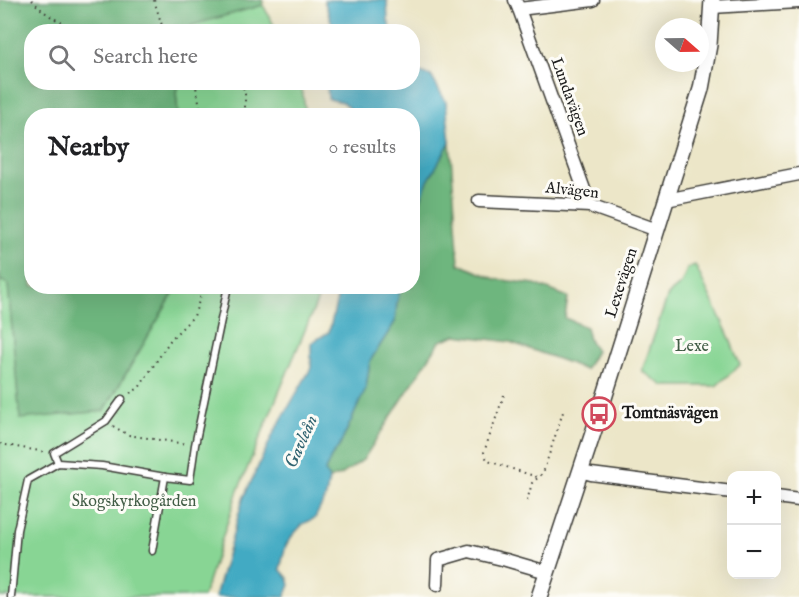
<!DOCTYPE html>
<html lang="en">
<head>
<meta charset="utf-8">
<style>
  :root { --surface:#fff; --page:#f2f2f2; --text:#202124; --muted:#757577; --line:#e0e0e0 }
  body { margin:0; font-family:"IM FELL English",serif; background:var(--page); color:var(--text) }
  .controls { position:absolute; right:18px; bottom:18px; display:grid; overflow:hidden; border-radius:12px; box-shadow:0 6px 24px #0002 }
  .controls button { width:54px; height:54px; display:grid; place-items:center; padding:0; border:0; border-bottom:2px solid var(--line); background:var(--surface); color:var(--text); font:30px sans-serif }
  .compass { position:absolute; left:655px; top:18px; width:54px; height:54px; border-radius:50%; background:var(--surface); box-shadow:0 6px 24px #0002; rotate:110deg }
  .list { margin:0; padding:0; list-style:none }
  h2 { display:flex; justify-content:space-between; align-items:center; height:78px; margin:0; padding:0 24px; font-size:26px }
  h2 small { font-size:20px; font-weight:400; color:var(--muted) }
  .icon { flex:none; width:33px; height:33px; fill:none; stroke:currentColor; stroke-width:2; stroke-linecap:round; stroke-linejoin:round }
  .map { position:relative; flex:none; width:799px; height:597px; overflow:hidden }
  .search { position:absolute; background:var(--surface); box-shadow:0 6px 24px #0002; left:24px; top:24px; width:396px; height:66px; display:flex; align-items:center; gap:15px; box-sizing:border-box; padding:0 21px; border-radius:24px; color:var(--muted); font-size:22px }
  .panel { position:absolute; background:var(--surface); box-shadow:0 6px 24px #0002; left:24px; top:108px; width:396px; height:186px; border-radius:24px }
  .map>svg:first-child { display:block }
  .green { fill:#88d594; stroke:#527858; stroke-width:1.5 }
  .forest { fill:#6eb67e; stroke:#45694d; stroke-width:1.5 }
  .water { fill:#43aac3; stroke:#306370; stroke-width:1.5 }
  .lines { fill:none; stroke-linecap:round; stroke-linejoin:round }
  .service-casing { stroke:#3b3a36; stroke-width:9 }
  .minor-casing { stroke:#3b3a36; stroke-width:15 }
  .tertiary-casing { stroke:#3b3a36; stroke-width:18 }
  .path { stroke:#3b3a36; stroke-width:2; stroke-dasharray:1.5 4.5; stroke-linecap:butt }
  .service { stroke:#fff; stroke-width:6 }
  .minor { stroke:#fff; stroke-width:12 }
  .tertiary { stroke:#fff; stroke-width:15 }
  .labels { text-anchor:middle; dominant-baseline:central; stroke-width:6; stroke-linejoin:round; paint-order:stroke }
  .street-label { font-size:16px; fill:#1c1c1c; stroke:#fdfcf7 }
  .park-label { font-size:16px; fill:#425d46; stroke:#fdfcf7 }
  .poi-label { font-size:16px; font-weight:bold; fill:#1c1c1c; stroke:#fdfcf7; text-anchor:start }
  .water-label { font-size:18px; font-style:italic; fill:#306370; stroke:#fdfcf7 }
</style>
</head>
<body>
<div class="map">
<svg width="799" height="597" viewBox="0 0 799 597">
  <rect width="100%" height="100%" fill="#fdfcf7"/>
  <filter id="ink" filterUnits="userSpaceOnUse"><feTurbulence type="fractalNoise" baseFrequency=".0167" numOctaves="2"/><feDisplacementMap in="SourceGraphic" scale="12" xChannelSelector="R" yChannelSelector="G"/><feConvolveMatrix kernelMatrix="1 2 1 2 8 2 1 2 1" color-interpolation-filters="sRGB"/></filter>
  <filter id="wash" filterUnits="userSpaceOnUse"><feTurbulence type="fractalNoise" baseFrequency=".008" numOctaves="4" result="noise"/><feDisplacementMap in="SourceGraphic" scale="24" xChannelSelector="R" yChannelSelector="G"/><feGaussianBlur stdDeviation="1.35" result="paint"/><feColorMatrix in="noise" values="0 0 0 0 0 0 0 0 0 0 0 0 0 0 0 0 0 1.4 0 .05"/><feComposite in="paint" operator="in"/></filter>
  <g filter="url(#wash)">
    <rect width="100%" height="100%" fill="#ece6c8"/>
    <g class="green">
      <path d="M263,5L277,31L190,32L191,25Z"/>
      <path d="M178,83H301L306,115H178L176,92Z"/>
      <path d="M695,265L728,334L740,365L716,386H664L642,371L668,295L681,284L687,269Z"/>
      <path d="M0,280L8,283L20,418L104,411L177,287H323L237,493L203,597H0Z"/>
    </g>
    <g class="forest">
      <path d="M0,0H263V5L192,25L190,31L32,32V82L178,83L176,92L178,115L32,116V286L177,287L104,411L20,419L8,284L0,280Z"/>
      <path d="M450,142L459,264L495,279L535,284L568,297L565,318L586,327L589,340L596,351L585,370L569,363L510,342L456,335L440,341L363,460L341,475L329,479L325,471L331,457L340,445L366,388L370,361L395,322L397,302L401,287L412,286L413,219L427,183Z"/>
    </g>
    <g class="water">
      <path d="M324,0H387L388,21L392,31H333L332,24Z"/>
      <path d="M413,67L423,74L431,76L446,102L450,142L427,183L413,219L412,116L357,115L342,102L328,99L327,83L412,82Z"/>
      <path d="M340,287H401L397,302L395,322L370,361L366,388L340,445L331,457L325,471L329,479L326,496L315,518L303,524L292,536L286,545L280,569L288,578L290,585L285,597H215L243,499L273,434L311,368V343L329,332Z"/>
    </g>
  </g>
  <g filter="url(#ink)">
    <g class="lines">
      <g class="service-casing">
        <g id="service">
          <path d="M58,463L54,453L106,421L122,399"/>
          <path d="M152,551L165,477"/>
          <path d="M11,597L17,530L28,480L58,463L102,466L165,477L190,480L195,445L228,286"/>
        </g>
      </g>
      <g class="minor-casing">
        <g id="minor">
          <path d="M515,0L519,9L590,206"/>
          <path d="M712,7L799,2"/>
          <path d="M519,9L593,0"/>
          <path d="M666,200L799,174"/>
          <path d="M479,201L590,206L657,230"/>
          <path d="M580,471L591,474L732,492"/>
          <path d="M776,497L799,500"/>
          <path d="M437,585L438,560L469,551L506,560L547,572"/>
        </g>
      </g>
      <g class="tertiary-casing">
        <path id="tertiary" d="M539,597L594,430L701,89L709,45L712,0"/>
      </g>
      <g class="path">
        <path d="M32,0C48,19 73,30 97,32"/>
        <path d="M154,0L164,32"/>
        <path d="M195,82L202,116"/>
        <path d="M242,82L245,94V116"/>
        <path d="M130,393L139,388L171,339L194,316L204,286"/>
        <path d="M504,395L484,452L485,456L488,461L537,477"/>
        <path d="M113,426L128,435L186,444"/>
        <path d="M0,444L45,452"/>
        <path d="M527,501L532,483L543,473L564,409"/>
      </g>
      <use href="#service" class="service"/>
      <use href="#minor" class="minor"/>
      <use href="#tertiary" class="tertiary"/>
    </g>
  </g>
  <defs>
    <g id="bus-ring" transform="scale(1.725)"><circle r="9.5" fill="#fdfcf7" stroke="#d1495b" stroke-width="1.5"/><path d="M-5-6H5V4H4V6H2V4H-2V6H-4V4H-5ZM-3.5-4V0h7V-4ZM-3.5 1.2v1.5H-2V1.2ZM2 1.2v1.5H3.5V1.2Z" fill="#d1495b"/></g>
  </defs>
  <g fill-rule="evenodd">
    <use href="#bus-ring" x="599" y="414"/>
  </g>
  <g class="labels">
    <g class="street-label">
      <text transform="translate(569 97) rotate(70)">Lundavägen</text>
      <text transform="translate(572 191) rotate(6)">Alvägen</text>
      <text transform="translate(622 283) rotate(-72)">Lexevägen</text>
    </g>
    <g class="park-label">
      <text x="692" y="347">Lexe</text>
      <text x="134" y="502">Skogskyrkogården</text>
    </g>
    <g class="poi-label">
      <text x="622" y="414">Tomtnäsvägen</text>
    </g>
    <g class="water-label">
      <text transform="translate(302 442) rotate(-66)">Gavleån</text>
    </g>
  </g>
</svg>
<div class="controls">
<button>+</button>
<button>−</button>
</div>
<svg class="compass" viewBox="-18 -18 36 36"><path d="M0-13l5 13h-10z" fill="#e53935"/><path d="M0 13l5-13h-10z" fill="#757577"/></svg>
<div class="search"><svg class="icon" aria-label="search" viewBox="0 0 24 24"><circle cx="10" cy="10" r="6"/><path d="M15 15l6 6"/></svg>Search here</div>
<section class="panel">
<h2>Nearby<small>0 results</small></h2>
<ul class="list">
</ul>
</section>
</div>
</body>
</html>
